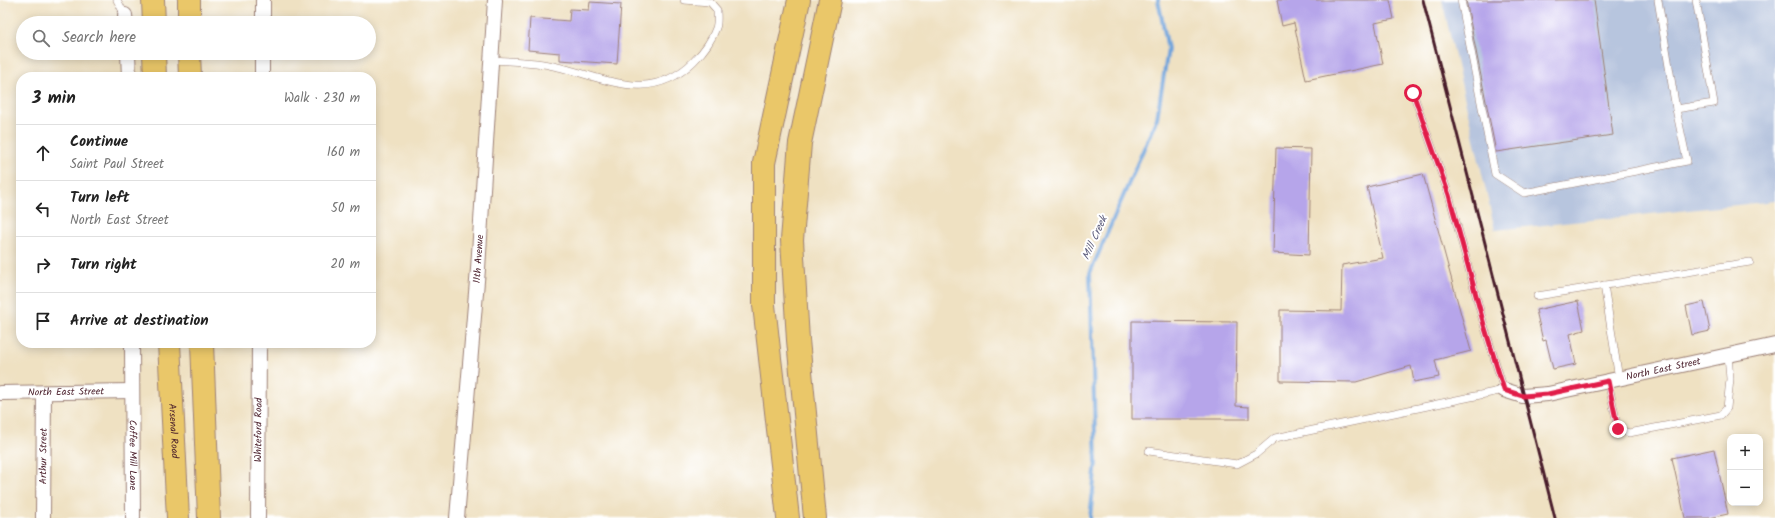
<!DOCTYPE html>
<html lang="en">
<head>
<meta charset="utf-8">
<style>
  :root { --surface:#fff; --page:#f2f2f2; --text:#222; --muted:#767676; --line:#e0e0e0 }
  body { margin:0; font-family:Kalam,sans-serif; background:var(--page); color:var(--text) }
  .controls { position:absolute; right:12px; bottom:12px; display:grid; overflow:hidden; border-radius:8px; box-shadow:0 2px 10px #0003 }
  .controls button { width:36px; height:36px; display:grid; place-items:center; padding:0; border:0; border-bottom:1px solid var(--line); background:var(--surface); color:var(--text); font:20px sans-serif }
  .stop { position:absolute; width:12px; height:12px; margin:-9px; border:3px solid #e11d48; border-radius:50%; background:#fff }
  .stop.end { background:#e11d48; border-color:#fff; box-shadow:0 1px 4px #0008 }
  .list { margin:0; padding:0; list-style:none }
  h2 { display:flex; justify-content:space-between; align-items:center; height:52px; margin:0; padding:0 16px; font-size:17px }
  h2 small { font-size:13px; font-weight:400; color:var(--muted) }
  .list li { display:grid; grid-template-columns:26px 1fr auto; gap:12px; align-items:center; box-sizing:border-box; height:56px; padding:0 16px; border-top:1px solid var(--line) }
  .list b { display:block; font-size:15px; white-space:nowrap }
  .list p { margin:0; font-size:13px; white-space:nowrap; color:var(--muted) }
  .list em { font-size:13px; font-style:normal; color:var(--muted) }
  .icon { flex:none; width:22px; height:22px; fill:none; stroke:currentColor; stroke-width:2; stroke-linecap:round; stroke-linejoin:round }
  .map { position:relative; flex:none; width:1775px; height:518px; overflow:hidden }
  .search { position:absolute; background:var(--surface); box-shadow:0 2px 10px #0003; left:16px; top:16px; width:360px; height:44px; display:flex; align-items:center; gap:10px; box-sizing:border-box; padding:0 14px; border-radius:22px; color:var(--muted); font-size:15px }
  .panel { position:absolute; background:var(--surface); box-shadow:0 2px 10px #0003; left:16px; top:72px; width:360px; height:276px; border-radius:16px }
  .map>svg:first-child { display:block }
  .industrial { fill:#b7c5de }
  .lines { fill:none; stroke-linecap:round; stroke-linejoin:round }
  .stream { stroke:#6fa4dc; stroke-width:4 }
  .building { fill:#b6a5ea }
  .lane-casing { stroke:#9c8076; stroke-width:8 }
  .street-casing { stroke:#9c8076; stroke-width:16 }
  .highway-casing { stroke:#9c8076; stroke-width:24 }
  .lane { stroke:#fff; stroke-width:7 }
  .street { stroke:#fff; stroke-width:14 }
  .highway { stroke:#eac769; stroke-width:22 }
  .rail { stroke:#4a1f2b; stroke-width:3 }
  .route { stroke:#e11d48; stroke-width:5 }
  .labels { text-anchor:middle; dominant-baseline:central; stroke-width:4; stroke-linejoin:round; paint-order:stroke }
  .street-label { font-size:10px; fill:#4a1f2b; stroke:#fff }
  .water-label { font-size:11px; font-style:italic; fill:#5b5b7b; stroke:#fff }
</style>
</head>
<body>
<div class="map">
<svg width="1775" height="518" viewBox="0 0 1775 518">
  <rect width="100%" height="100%" fill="#fff"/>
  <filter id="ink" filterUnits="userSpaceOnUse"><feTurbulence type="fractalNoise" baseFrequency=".025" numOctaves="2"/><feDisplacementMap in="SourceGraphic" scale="8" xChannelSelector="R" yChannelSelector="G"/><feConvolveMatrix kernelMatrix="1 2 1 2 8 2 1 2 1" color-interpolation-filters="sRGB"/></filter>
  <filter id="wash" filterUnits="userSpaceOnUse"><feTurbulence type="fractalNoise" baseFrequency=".012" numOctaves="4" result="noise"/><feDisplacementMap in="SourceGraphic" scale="16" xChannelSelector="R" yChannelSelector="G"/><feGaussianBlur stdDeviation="0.9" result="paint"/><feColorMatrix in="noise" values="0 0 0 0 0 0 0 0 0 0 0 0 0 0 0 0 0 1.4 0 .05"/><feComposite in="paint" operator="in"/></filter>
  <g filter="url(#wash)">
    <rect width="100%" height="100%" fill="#efe1c2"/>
    <path class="industrial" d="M1442,0H1775V201L1495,230Z"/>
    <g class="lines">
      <path class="stream" d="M1090,518L1096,462L1090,273L1157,118L1168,49L1158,0"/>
    </g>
    <g id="blocks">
      <g class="building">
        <path d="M1277,0H1390L1394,19L1375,23L1383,64L1306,80L1294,23L1282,26Z"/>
        <path d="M1466,0H1594L1613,135L1496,152Z"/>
        <path d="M590,2L621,4L617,64L560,60V53L528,50L530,18L569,21L570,9L589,10Z"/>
        <path d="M1276,148L1311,149L1309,255L1273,253Z"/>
        <path d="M1423,174L1471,351L1435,360L1439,377L1414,382L1411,366L1356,382L1280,381V310L1341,311L1342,265L1383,258L1367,187Z"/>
        <path d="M1578,301L1584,330L1570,334L1576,364L1553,369L1546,340L1543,341L1536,310Z"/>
        <path d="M1704,302L1710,331L1692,335L1686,306Z"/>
        <path d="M1132,321L1237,322L1236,406L1249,407V419H1132Z"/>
        <path d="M1714,449L1728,514L1709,518H1685L1672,458Z"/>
      </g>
    </g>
  </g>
  <g filter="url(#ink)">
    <use href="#blocks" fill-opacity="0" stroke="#9c8076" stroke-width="1"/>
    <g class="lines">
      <g class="lane-casing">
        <g id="lane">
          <path d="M117,0L125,15"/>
          <path d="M1461,0L1495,174L1524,193L1687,161L1676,109"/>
          <path d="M1658,0L1676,109L1714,103L1696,0"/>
          <path d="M491,60C508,61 526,61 543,64C597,72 646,109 694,61C703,52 712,40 716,28C718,23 717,15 717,10L710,2L684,0"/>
          <path d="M1604,285L1619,379"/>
          <path d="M1537,296L1750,262"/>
          <path d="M1608,381L1618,429L1629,433L1721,415L1727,408L1730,379L1728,355"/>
          <path d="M1149,451L1237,464L1256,454L1275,438L1504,390L1484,325L1449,195L1413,93"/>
        </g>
      </g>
      <g class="street-casing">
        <g id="street">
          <path d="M125,15L126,23"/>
          <path d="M263,23V0"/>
          <path d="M128,53L129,77"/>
          <path d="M262,77V53"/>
          <path id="s1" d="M132,343L133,518"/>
          <path id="s2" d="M1504,390L1523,396L1548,394L1775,345"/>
          <path id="s3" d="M0,393L132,391"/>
          <path id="s4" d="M43,518L44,393"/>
          <path id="s5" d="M258,518L259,343"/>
          <path id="s6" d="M457,518L478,269L495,0"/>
        </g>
      </g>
      <g class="highway-casing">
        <g id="highway">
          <path d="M153,0L154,23"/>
          <path d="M189,23V0"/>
          <path d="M154,53L155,77"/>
          <path d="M189,53L190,77"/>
          <path id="s7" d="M169,343L178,518"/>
          <path d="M202,343L209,518"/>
          <path d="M788,518L764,305V163L799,0"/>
          <path d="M815,518L798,340L792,240L800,143L830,0"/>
        </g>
      </g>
      <use href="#lane" class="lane"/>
      <use href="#street" class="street"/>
      <use href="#highway" class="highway"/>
      <path class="rail" d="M1423,0L1555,518"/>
    </g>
  </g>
  <g class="lines" filter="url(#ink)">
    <path class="route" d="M1413,93L1449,195L1484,325L1504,390L1523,396L1548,394L1608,381L1618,429"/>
  </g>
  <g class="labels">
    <g class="street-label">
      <text stroke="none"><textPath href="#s6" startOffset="260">11th Avenue</textPath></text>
      <text stroke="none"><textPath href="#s2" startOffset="163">North East Street</textPath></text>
      <text stroke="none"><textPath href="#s3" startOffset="66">North East Street</textPath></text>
      <text stroke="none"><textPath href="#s7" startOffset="88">Arsenal Road</textPath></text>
      <text stroke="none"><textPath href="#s5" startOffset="88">Whiteford Road</textPath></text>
      <text stroke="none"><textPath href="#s1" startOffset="112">Coffee Mill Lane</textPath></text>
      <text stroke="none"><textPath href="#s4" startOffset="62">Arthur Street</textPath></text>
    </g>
    <g class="water-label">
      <text transform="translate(1095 238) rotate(-66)">Mill Creek</text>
    </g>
  </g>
</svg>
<div class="controls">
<button>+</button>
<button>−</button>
</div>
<div class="stop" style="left:1413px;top:93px"></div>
<div class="stop end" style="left:1618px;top:429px"></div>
<div class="search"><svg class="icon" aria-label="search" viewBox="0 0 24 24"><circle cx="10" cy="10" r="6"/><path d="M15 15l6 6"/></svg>Search here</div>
<section class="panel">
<h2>3 min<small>Walk · 230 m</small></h2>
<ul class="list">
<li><svg class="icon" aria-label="ahead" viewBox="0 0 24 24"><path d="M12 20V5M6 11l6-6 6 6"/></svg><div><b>Continue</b><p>Saint Paul Street</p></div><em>160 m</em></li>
<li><svg class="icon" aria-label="left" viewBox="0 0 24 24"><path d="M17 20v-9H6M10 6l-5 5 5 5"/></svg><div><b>Turn left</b><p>North East Street</p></div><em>50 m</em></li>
<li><svg class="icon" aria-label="right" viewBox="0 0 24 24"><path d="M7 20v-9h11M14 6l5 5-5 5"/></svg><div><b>Turn right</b></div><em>20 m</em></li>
<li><svg class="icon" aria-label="arrive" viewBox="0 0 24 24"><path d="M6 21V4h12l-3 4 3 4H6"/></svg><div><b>Arrive at destination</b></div></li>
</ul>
</section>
</div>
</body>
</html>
